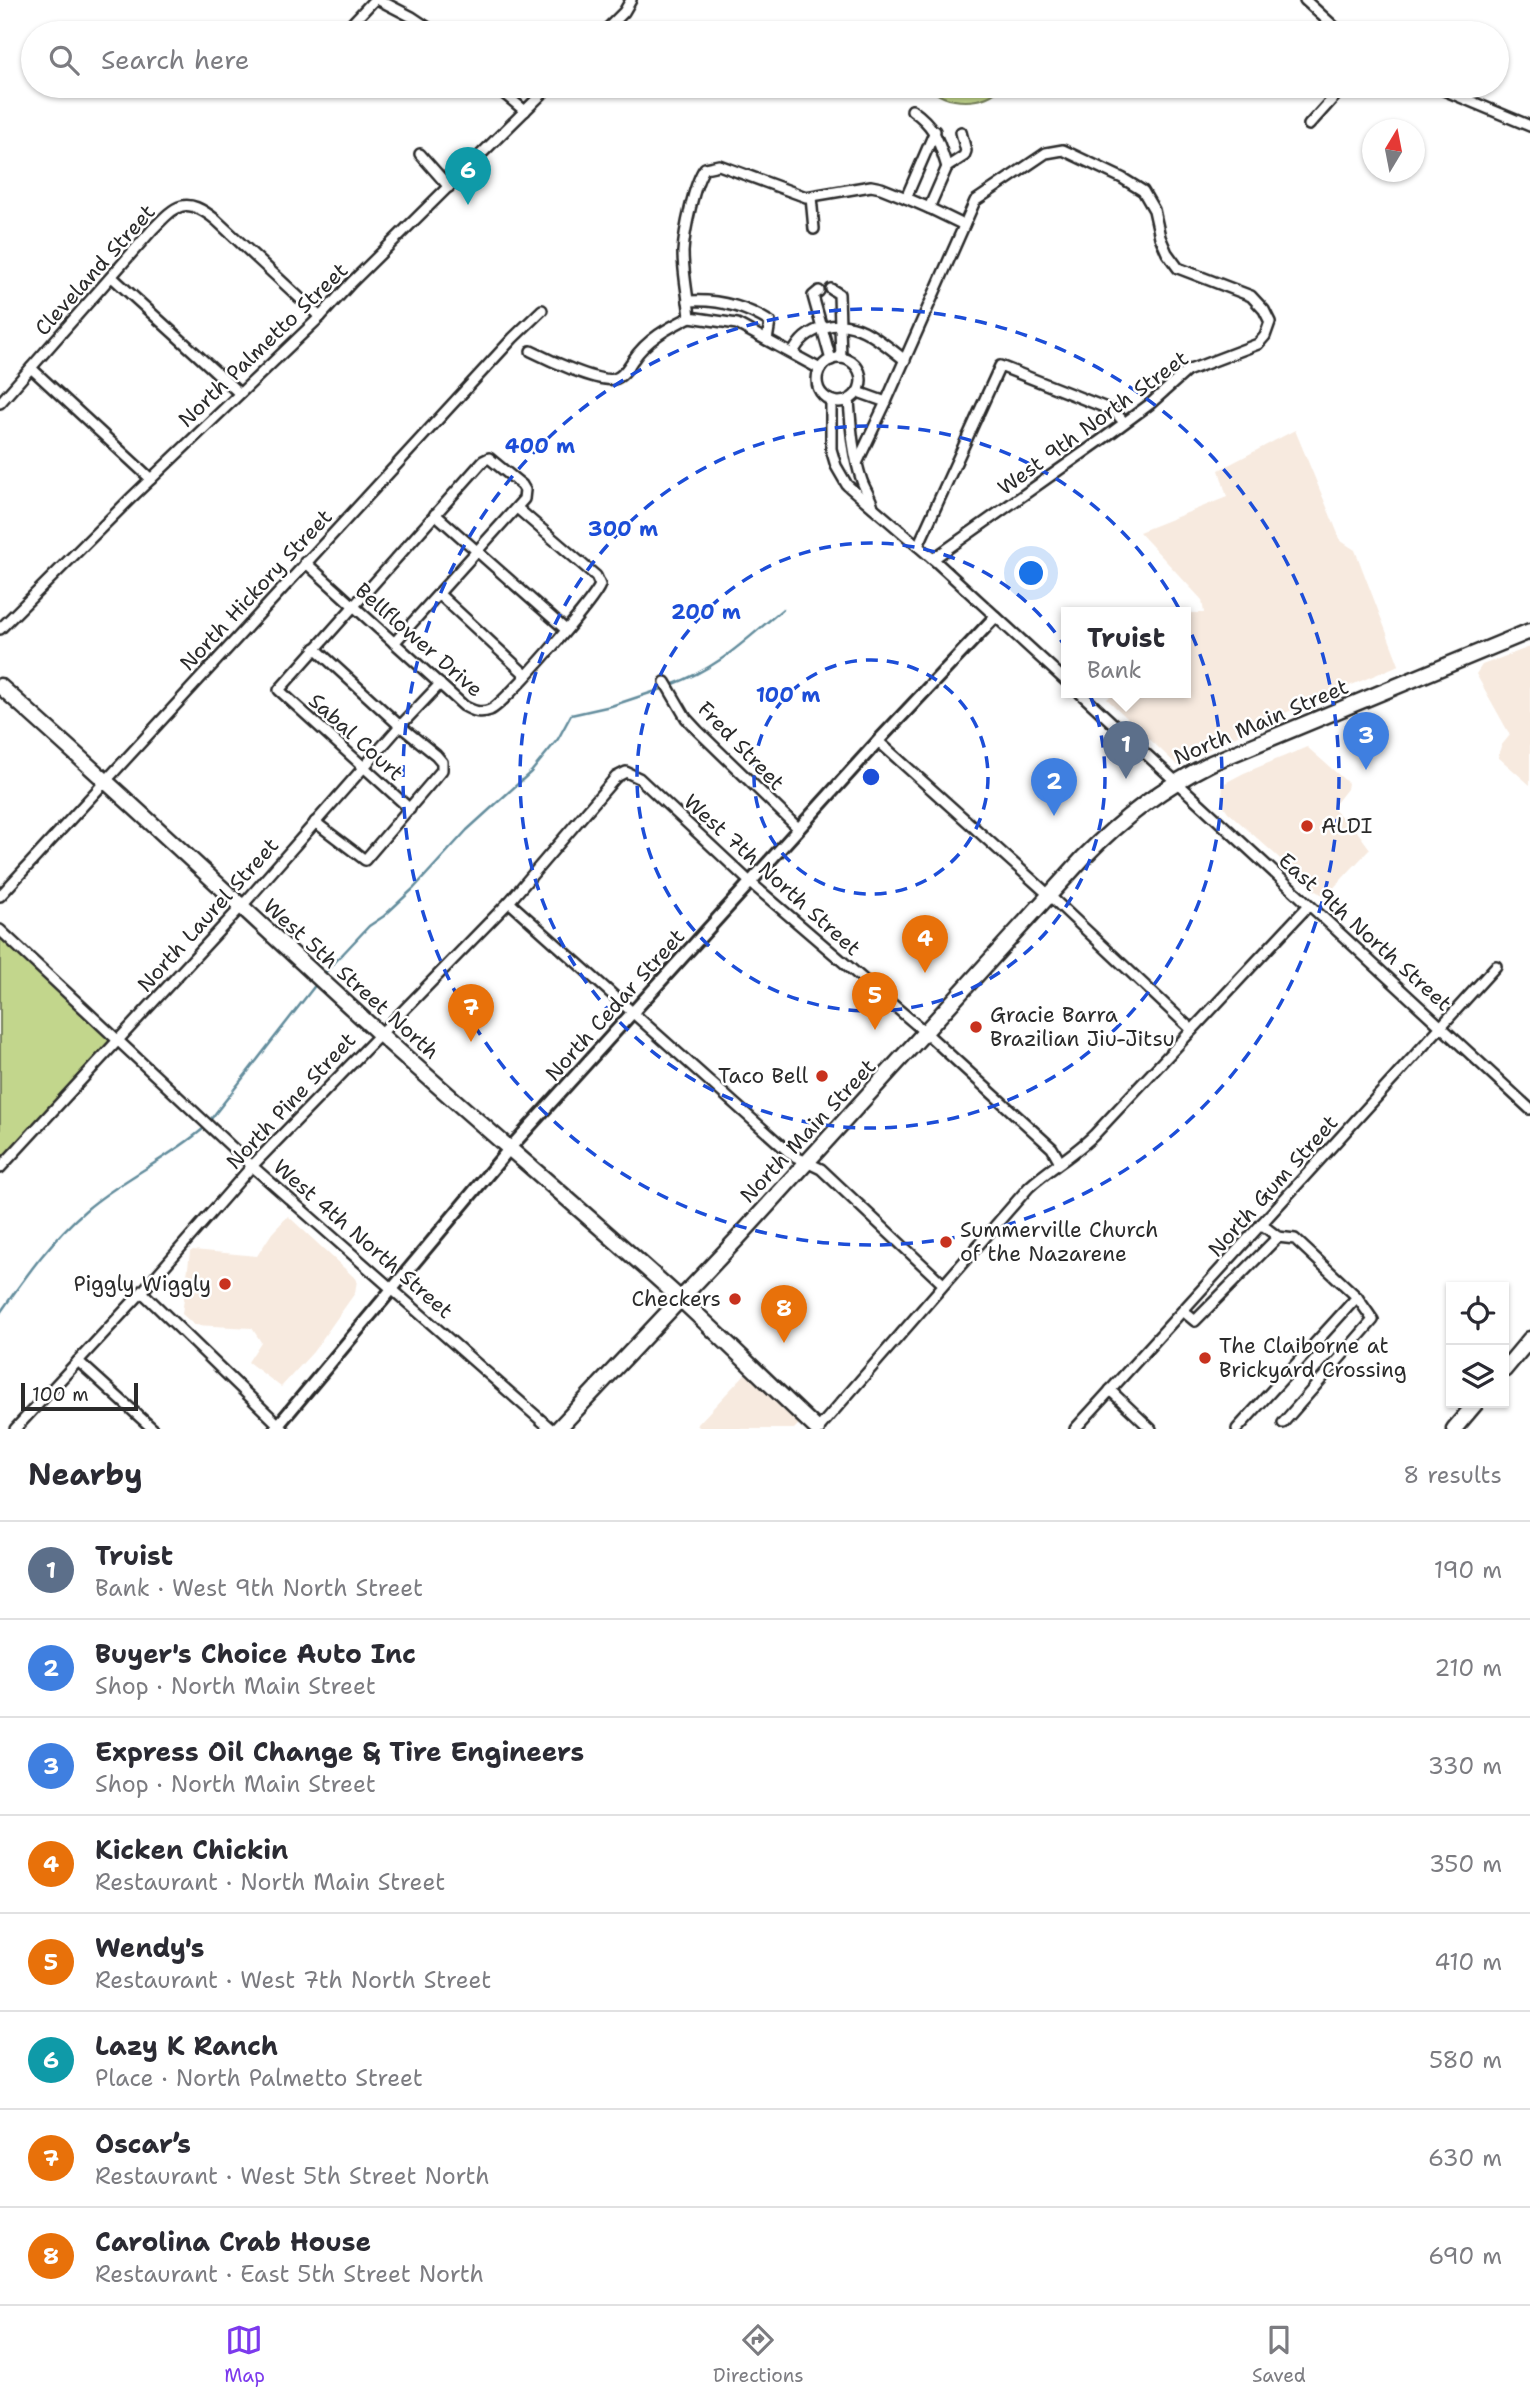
<!DOCTYPE html>
<html lang="en">
<head>
<meta charset="utf-8">
<style>
  :root { --surface:#fff; --page:#f7f7f7; --text:#2b2b33; --muted:#7c7c81; --line:#e1e1e2; --accent:#7c3aed }
  body { margin:0; font-family:"Shantell Sans",sans-serif; background:var(--page); color:var(--text) }
  .controls { position:absolute; right:21px; bottom:21px; display:grid; overflow:hidden; border-radius:0px; box-shadow:0 2px 5px #0004 }
  .controls button { width:63px; height:63px; display:grid; place-items:center; padding:0; border:0; border-bottom:2px solid var(--line); background:var(--surface); color:var(--text); font:35px sans-serif }
  .compass { position:absolute; left:1362px; top:119px; width:63px; height:63px; border-radius:50%; background:var(--surface); box-shadow:0 2px 5px #0004; rotate:10deg }
  .scale { position:absolute; left:21px; bottom:18px; width:117px; box-sizing:border-box; padding-left:7px; border:4px solid #2b2b2b; border-top:0; font-size:19px; line-height:24px; white-space:nowrap; color:#2b2b2b; -webkit-text-stroke:5px #fff; paint-order:stroke }
  .you { position:absolute; left:1032px; top:574px; width:24px; height:24px; margin:-18px; border:5px solid #fff; border-radius:50%; background:#1a73e8; box-shadow:0 0 0 10px #1a73e833 }
  .badge { display:grid; place-items:center; width:46px; height:46px; border-radius:50%; background:var(--accent); color:#fff; font-size:23px; font-weight:700 }
  .pin { position:absolute; translate:-50% -58px; filter:drop-shadow(0 2px 4px #0008) }
  .pin::after { content:''; position:absolute; top:37px; width:24px; height:21px; background:inherit; clip-path:polygon(0 0,100% 0,50% 100%) }
  .popup { position:absolute; left:1061px; top:607px; width:130px; height:91px; box-sizing:border-box; display:grid; place-content:center; border-radius:0px; background:var(--surface); filter:drop-shadow(0 2px 5px #0005); font-size:23px; white-space:nowrap; color:var(--muted) }
  .popup b { font-size:26px; color:var(--text) }
  .popup::after { content:''; position:absolute; left:50%; top:100%; margin-left:-14px; border:14px solid transparent; border-top-color:var(--surface) }
  .list { margin:0; padding:0; list-style:none }
  h2 { display:flex; justify-content:space-between; align-items:center; height:91px; margin:0; padding:0 28px; font-size:30px }
  h2 small { font-size:23px; font-weight:400; color:var(--muted) }
  .list li { display:grid; grid-template-columns:46px 1fr auto; gap:21px; align-items:center; box-sizing:border-box; height:98px; padding:0 28px; border-top:2px solid var(--line) }
  .list b { display:block; font-size:26px; white-space:nowrap }
  .list p { margin:0; font-size:23px; white-space:nowrap; color:var(--muted) }
  .list em { font-size:23px; font-style:normal; color:var(--muted) }
  .icon { flex:none; width:38px; height:38px; fill:none; stroke:currentColor; stroke-width:2; stroke-linecap:round; stroke-linejoin:round }
  .map { position:relative; flex:none; width:1530px; height:1429px; overflow:hidden }
  .search { position:absolute; background:var(--surface); box-shadow:0 2px 5px #0004; left:21px; right:21px; top:21px; height:77px; display:flex; align-items:center; gap:18px; box-sizing:border-box; padding:0 24px; border-radius:38px; color:var(--muted); font-size:26px }
  .sheet { height:875px; background:var(--surface) }
  nav { display:flex; justify-content:space-around; align-items:center; box-sizing:border-box; height:98px; border-top:2px solid var(--line); background:var(--surface); font-size:19px; color:var(--muted) }
  nav a { display:grid; justify-items:center; gap:4px }
  nav .on { color:var(--accent) }
  .map>svg:first-child { display:block }
  .built { fill:#f7eadf }
  .green { fill:#c2d68c; stroke:#76805c; stroke-width:2 }
  .lines { fill:none; stroke-linecap:round; stroke-linejoin:round }
  .stream { stroke:#638d9d; stroke-width:2.5 }
  .minor-casing { stroke:#2b2b2b; stroke-width:14 }
  .tertiary-casing { stroke:#2b2b2b; stroke-width:16 }
  .primary-casing { stroke:#2b2b2b; stroke-width:19 }
  .minor { stroke:#fff; stroke-width:9 }
  .tertiary { stroke:#fff; stroke-width:10 }
  .primary { stroke:#fff; stroke-width:14 }
  .ring { fill:none; stroke:#1d4ed8; stroke-width:3.5; stroke-dasharray:12 9 }
  .poi-dot { fill:#c8321e; stroke:#fff; stroke-width:2.5 }
  .labels { text-anchor:middle; dominant-baseline:central; stroke-width:5; stroke-linejoin:round; paint-order:stroke }
  .street-label { font-size:21px; fill:#2b2b2b; stroke:#fff }
  .poi-label { font-size:21px; fill:#2b2b2b; stroke:#fff; text-anchor:start }
  .centre { fill:#1d4ed8; stroke:#fff; stroke-width:3.5 }
  .ring-label { font-size:21px; text-anchor:middle; font-weight:bold; fill:#1d4ed8; stroke:#fff; stroke-width:5; stroke-linejoin:round; paint-order:stroke }
</style>
</head>
<body>
<div class="map">
<svg width="1530" height="1429" viewBox="0 0 1530 1429">
  <rect width="100%" height="100%" fill="#fff"/>
  <filter id="ink" filterUnits="userSpaceOnUse"><feTurbulence type="fractalNoise" baseFrequency=".0143" numOctaves="2"/><feDisplacementMap in="SourceGraphic" scale="14" xChannelSelector="R" yChannelSelector="G"/><feConvolveMatrix kernelMatrix="1 2 1 2 8 2 1 2 1" color-interpolation-filters="sRGB"/></filter>
  <g filter="url(#ink)">
    <g class="built">
      <path d="M1295,430L1341,541L1355,550L1399,665L1266,721L1177,765L1107,699L1113,693H1186V613H1173H1204L1202,600L1139,532L1227,497L1219,470Z"/>
      <path d="M1530,647V785L1498,757L1501,746L1510,735L1476,674L1482,665Z"/>
      <path d="M1307,747L1348,783L1347,789L1332,808L1356,830L1370,849L1326,896L1317,892L1228,812L1222,803L1223,784L1244,773Z"/>
      <path d="M288,1216L357,1280L355,1293L313,1352L281,1387L248,1362L261,1342L252,1328L194,1325L182,1314L190,1252L193,1250L257,1256L272,1233Z"/>
      <path d="M746,1373L799,1424L794,1429H701L697,1425Z"/>
    </g>
    <g class="green">
      <path d="M929,86H1001C989,106 942,106 929,86Z"/>
      <path d="M0,930L118,1040L0,1168Z"/>
    </g>
    <g class="lines">
      <g class="stream">
        <path d="M671,685C720,667 744,641 783,609"/>
        <path d="M323,975L369,926L384,916L414,888L467,830L531,772L558,739L571,715L611,706L665,688"/>
        <path d="M211,1119L317,983"/>
        <path d="M0,1313C26,1276 51,1240 86,1210C122,1179 168,1159 204,1128"/>
      </g>
      <g class="minor-casing">
        <g id="minor">
          <path d="M379,0L412,17L436,33"/>
          <path d="M1305,0L1341,33"/>
          <path d="M343,33L374,0"/>
          <path d="M603,33L624,12L631,0"/>
          <path d="M495,86L525,111"/>
          <path d="M1434,86L1530,126"/>
          <path d="M912,110C936,127 938,140 947,167"/>
          <path d="M1309,125L1344,86"/>
          <path d="M961,132L966,151L964,156L947,167L929,208L964,225"/>
          <path d="M420,154L449,187"/>
          <path d="M811,197L814,229"/>
          <path d="M929,208L906,198L935,131"/>
          <path d="M112,277L239,393"/>
          <path d="M831,289L839,294L841,358"/>
          <path d="M819,291L813,296L831,360"/>
          <path d="M688,301C718,299 745,306 770,322L767,340"/>
          <path d="M531,351C547,359 598,383 614,379C623,377 628,367 633,360C647,339 668,328 690,317"/>
          <path d="M793,353C805,327 839,318 864,331C878,338 892,350 905,360"/>
          <circle cx="839" cy="380" r="22"/>
          <path d="M31,368L151,479"/>
          <path d="M820,369L737,324L690,317C688,296 683,273 683,252C684,233 694,182 705,168L719,165L806,197L871,186L881,188L906,198"/>
          <path d="M858,392L886,402"/>
          <path d="M831,401V449L836,466L847,485L933,559L1066,681"/>
          <path d="M849,401C851,427 853,456 862,481C865,490 871,497 873,507"/>
          <path d="M0,403L152,230C176,205 185,195 216,220L320,317"/>
          <path d="M858,461L886,402L975,201L1046,153L1063,150L1122,178L1143,191L1154,210L1160,237L1167,253L1178,268L1251,296L1264,310L1270,322L1265,336L1258,344L1187,371L1150,404L1104,438L933,559"/>
          <path d="M435,514L566,630"/>
          <path d="M918,546L1000,366L1114,411L1123,421"/>
          <path d="M305,562L464,706C473,711 480,714 490,710C505,704 594,601 600,585L596,576L517,508"/>
          <path d="M439,594L526,675"/>
          <path d="M0,629L131,498L320,317L351,283L550,86"/>
          <path d="M394,643L524,499L525,490L522,485L489,458L483,461L279,690L410,809"/>
          <path d="M665,682L686,718L698,731L799,829"/>
          <path d="M1080,693L1530,1109"/>
          <path d="M878,741L1050,896L1192,1030"/>
          <path d="M315,822L365,860L442,770V762L436,755L400,726L315,648"/>
          <path d="M0,896L513,338L542,310"/>
          <path d="M509,902L792,1155L821,1169L943,1284"/>
          <path d="M0,930L252,1166L551,1429"/>
          <path d="M0,1168L241,907L400,726L440,684"/>
          <path d="M1261,1224L1278,1237L1295,1239L1357,1297"/>
          <path d="M142,1292L283,1429"/>
          <path d="M1183,1311L1195,1321L1278,1237"/>
          <path d="M78,1361L153,1429"/>
          <path d="M1110,1390L1151,1429"/>
          <path d="M15,1429L142,1292L252,1166L509,902L616,777L626,772L639,778L751,883L926,1033L1052,1148L1060,1162"/>
          <path d="M818,1429L1029,1187C1050,1168 1074,1155 1094,1135L1309,905"/>
          <path d="M1075,1429L1496,966"/>
          <path d="M1237,1429L1357,1297L1373,1320L1283,1423"/>
        </g>
      </g>
      <g class="tertiary-casing">
        <path id="tertiary" d="M275,1429L510,1148L878,741L995,617"/>
      </g>
      <g class="primary-casing">
        <g id="primary">
          <path d="M0,686C129,800 254,919 381,1035C478,1123 579,1207 676,1295C724,1339 770,1385 817,1429"/>
          <path d="M1504,1370L1530,1339"/>
          <path d="M558,1429L738,1238L1083,858C1120,820 1163,787 1211,763L1530,631"/>
          <path d="M1454,1429L1476,1403"/>
        </g>
      </g>
      <use href="#minor" class="minor"/>
      <use href="#tertiary" class="tertiary"/>
      <use href="#primary" class="primary"/>
    </g>
  </g>
  <g class="ring">
    <circle cx="871" cy="777" r="117"/>
    <circle cx="871" cy="777" r="234"/>
    <circle cx="871" cy="777" r="351"/>
    <circle cx="871" cy="777" r="468"/>
  </g>
  <g class="poi-dot">
    <circle cx="1307" cy="826" r="7"/>
    <circle cx="976" cy="1027" r="7"/>
    <circle cx="822" cy="1076" r="7"/>
    <circle cx="946" cy="1242" r="7"/>
    <circle cx="225" cy="1284" r="7"/>
    <circle cx="735" cy="1299" r="7"/>
    <circle cx="1205" cy="1358" r="7"/>
  </g>
  <g class="labels">
    <g class="street-label">
      <text transform="translate(95 270) rotate(-48)">Cleveland Street</text>
      <text transform="translate(263 345) rotate(-44)">North Palmetto Street</text>
      <text transform="translate(1093 423) rotate(-36)">West 9th North Street</text>
      <text transform="translate(256 590) rotate(-47)">North Hickory Street</text>
      <text transform="translate(419 640) rotate(41)">Bellflower Drive</text>
      <text transform="translate(1261 722) rotate(-23)">North Main Street</text>
      <text transform="translate(356 737) rotate(42)">Sabal Court</text>
      <text transform="translate(741 746) rotate(46)">Fred Street</text>
      <text transform="translate(772 875) rotate(42)">West 7th North Street</text>
      <text transform="translate(208 915) rotate(-48)">North Laurel Street</text>
      <text transform="translate(1365 932) rotate(42)">East 9th North Street</text>
      <text transform="translate(351 979) rotate(42)">West 5th Street North</text>
      <text transform="translate(615 1005) rotate(-48)">North Cedar Street</text>
      <text transform="translate(291 1101) rotate(-47)">North Pine Street</text>
      <text transform="translate(808 1131) rotate(-47)">North Main Street</text>
      <text transform="translate(1273 1186) rotate(-48)">North Gum Street</text>
      <text transform="translate(363 1239) rotate(41)">West 4th North Street</text>
    </g>
    <g class="poi-label">
      <text x="1321" y="826">ALDI</text>
      <text x="990" y="1015">Gracie Barra<tspan x="990" dy="24">Brazilian Jiu-Jitsu</tspan></text>
      <text x="808" y="1076" text-anchor="end">Taco Bell</text>
      <text x="960" y="1230">Summerville Church<tspan x="960" dy="24">of the Nazarene</tspan></text>
      <text x="211" y="1284" text-anchor="end">Piggly Wiggly</text>
      <text x="721" y="1299" text-anchor="end">Checkers</text>
      <text x="1219" y="1346">The Claiborne at<tspan x="1219" dy="24">Brickyard Crossing</tspan></text>
    </g>
  </g>
  <circle cx="871" cy="777" r="10" class="centre"/>
  <g class="ring-label">
    <text x="540" y="453">400 m</text>
    <text x="623" y="536">300 m</text>
    <text x="706" y="619">200 m</text>
    <text x="788" y="702">100 m</text>
  </g>
</svg>
<div class="controls">
<button><svg class="icon" aria-label="locate" viewBox="0 0 24 24"><circle cx="12" cy="12" r="6"/><path d="M12 2v4M12 18v4M2 12h4M18 12h4"/></svg></button>
<button><svg class="icon" aria-label="layers" viewBox="0 0 24 24"><path d="M12 4l9 5-9 5-9-5zM3 14l9 5 9-5"/></svg></button>
</div>
<svg class="compass" viewBox="-18 -18 36 36"><path d="M0-13l5 13h-10z" fill="#e53935"/><path d="M0 13l5-13h-10z" fill="#7c7c81"/></svg>
<div class="scale">100 m</div>
<div class="you"></div>
<div class="pin badge" style="left:1126px;top:779px;background:#5c6f8a">1</div>
<div class="popup"><b>Truist</b>Bank</div>
<div class="pin badge" style="left:1054px;top:816px;background:#3f7fe0">2</div>
<div class="pin badge" style="left:1366px;top:770px;background:#3f7fe0">3</div>
<div class="pin badge" style="left:925px;top:973px;background:#e8710a">4</div>
<div class="pin badge" style="left:875px;top:1030px;background:#e8710a">5</div>
<div class="pin badge" style="left:468px;top:205px;background:#0f9aa8">6</div>
<div class="pin badge" style="left:471px;top:1042px;background:#e8710a">7</div>
<div class="pin badge" style="left:784px;top:1343px;background:#e8710a">8</div>
<div class="search"><svg class="icon" aria-label="search" viewBox="0 0 24 24"><circle cx="10" cy="10" r="6"/><path d="M15 15l6 6"/></svg>Search here</div>
</div>
<section class="sheet">
<h2>Nearby<small>8 results</small></h2>
<ul class="list">
<li><span class="badge" style="background:#5c6f8a">1</span><div><b>Truist</b><p>Bank · West 9th North Street</p></div><em>190 m</em></li>
<li><span class="badge" style="background:#3f7fe0">2</span><div><b>Buyer's Choice Auto Inc</b><p>Shop · North Main Street</p></div><em>210 m</em></li>
<li><span class="badge" style="background:#3f7fe0">3</span><div><b>Express Oil Change &amp; Tire Engineers</b><p>Shop · North Main Street</p></div><em>330 m</em></li>
<li><span class="badge" style="background:#e8710a">4</span><div><b>Kicken Chickin</b><p>Restaurant · North Main Street</p></div><em>350 m</em></li>
<li><span class="badge" style="background:#e8710a">5</span><div><b>Wendy's</b><p>Restaurant · West 7th North Street</p></div><em>410 m</em></li>
<li><span class="badge" style="background:#0f9aa8">6</span><div><b>Lazy K Ranch</b><p>Place · North Palmetto Street</p></div><em>580 m</em></li>
<li><span class="badge" style="background:#e8710a">7</span><div><b>Oscar’s</b><p>Restaurant · West 5th Street North</p></div><em>630 m</em></li>
<li><span class="badge" style="background:#e8710a">8</span><div><b>Carolina Crab House</b><p>Restaurant · East 5th Street North</p></div><em>690 m</em></li>
</ul>
</section>
<nav>
<a class="on"><svg class="icon" aria-label="map" viewBox="0 0 24 24"><path d="M3 6l6-2 6 2 6-2v14l-6 2-6-2-6 2zM9 4v14M15 6v14"/></svg>Map</a>
<a><svg class="icon" aria-label="directions" viewBox="0 0 24 24"><path d="M12 3l9 9-9 9-9-9zM9 14v-3h6M13 9l2 2-2 2"/></svg>Directions</a>
<a><svg class="icon" aria-label="saved" viewBox="0 0 24 24"><path d="M7 4h10v16l-5-4-5 4z"/></svg>Saved</a>
</nav>
</body>
</html>
